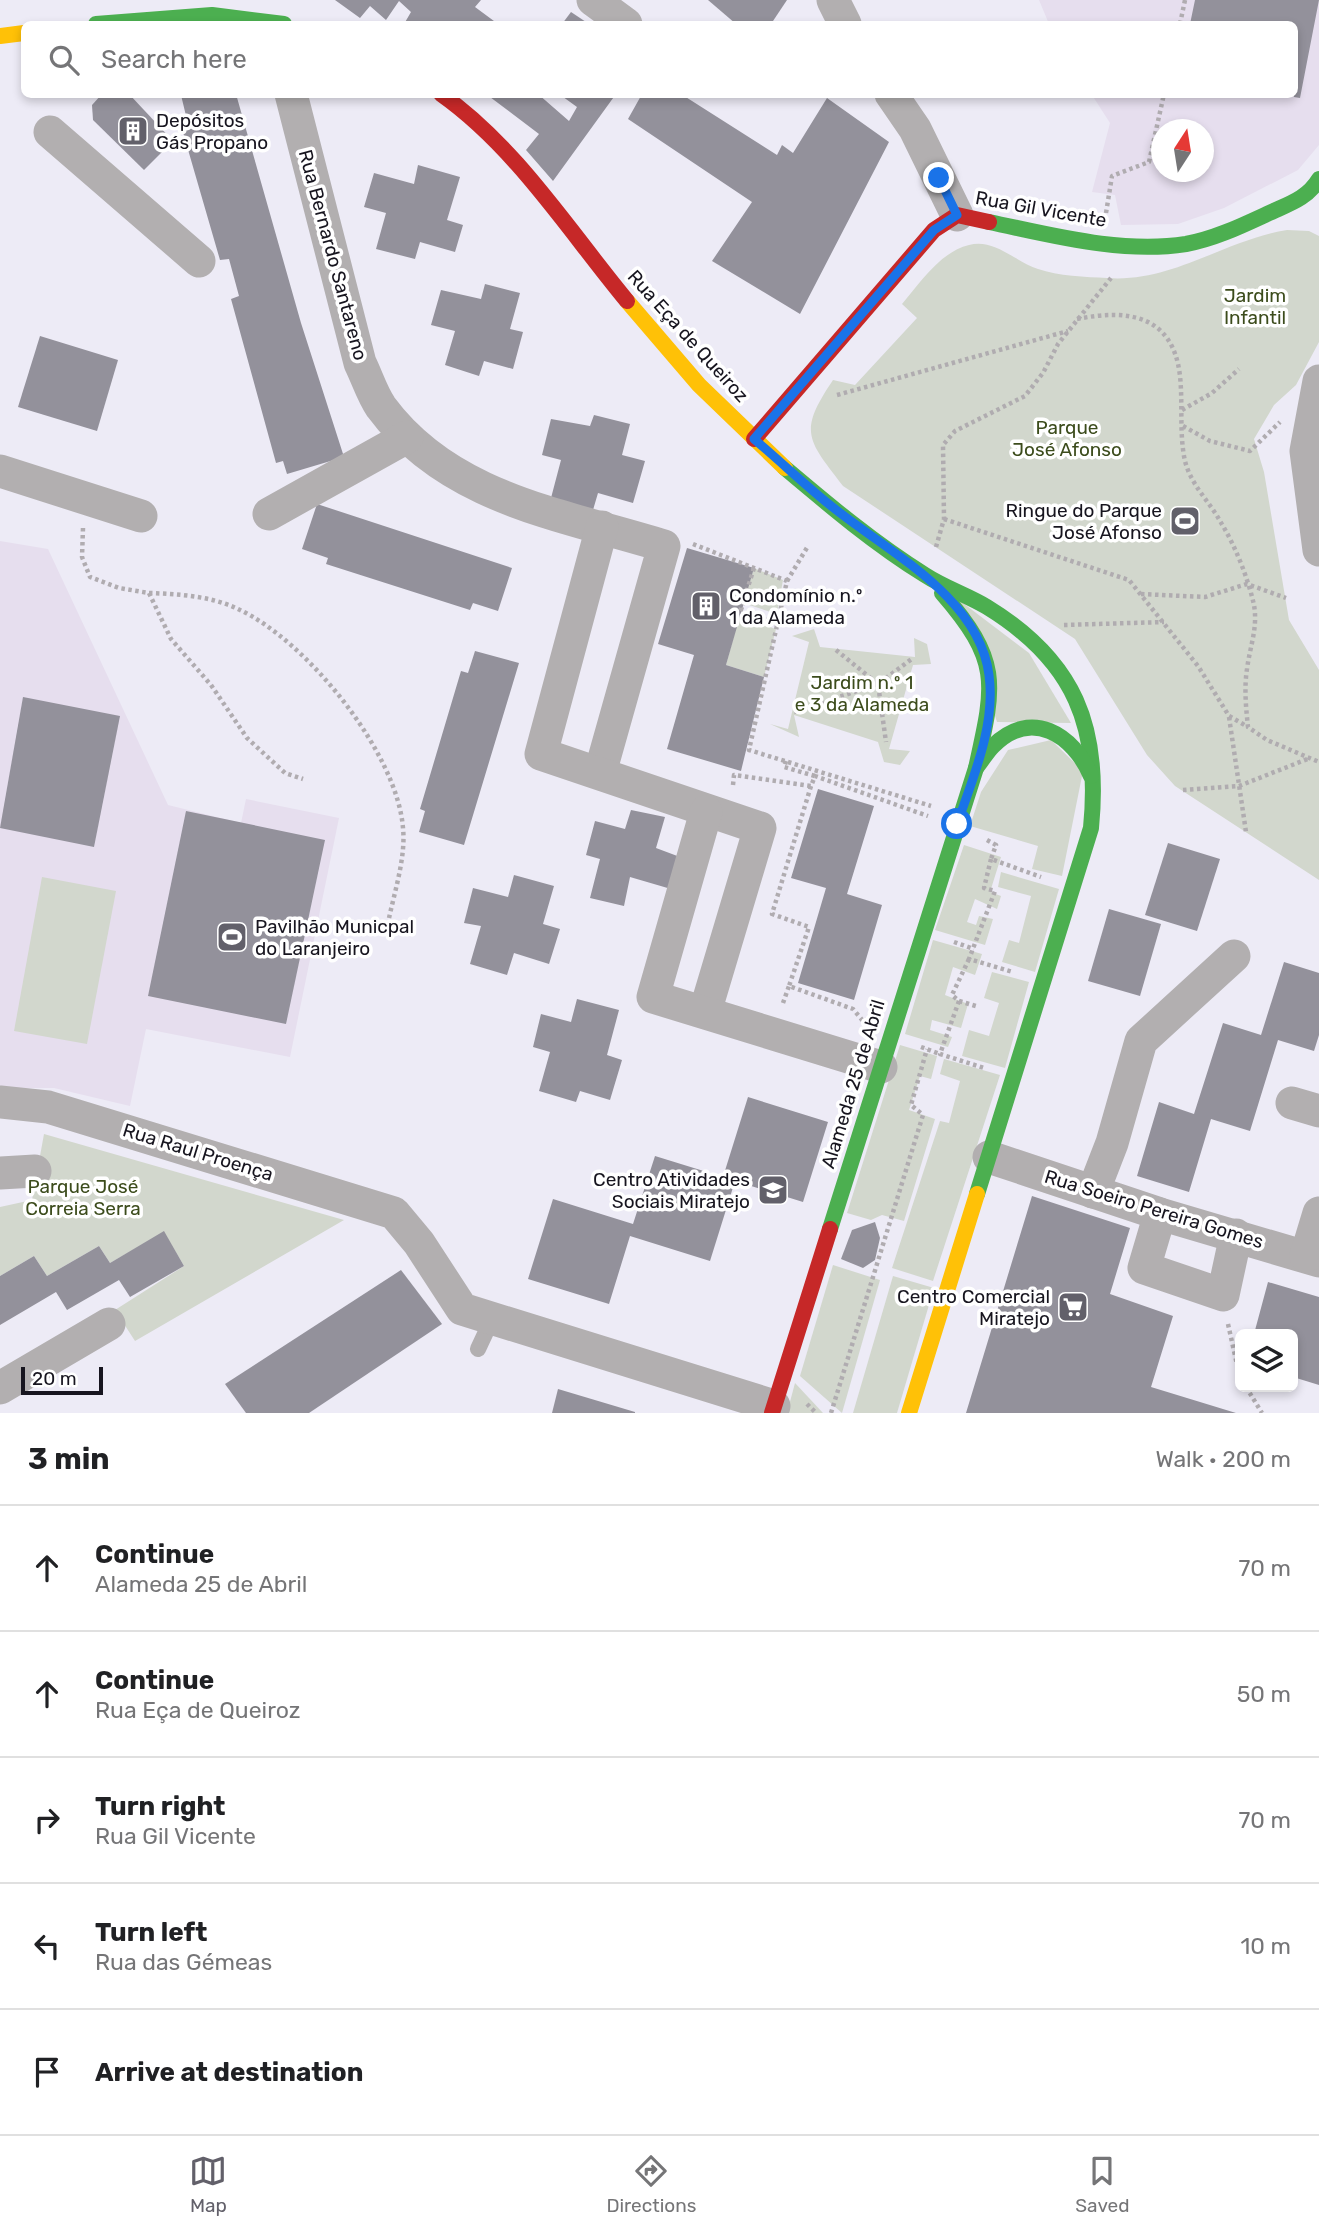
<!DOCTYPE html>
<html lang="en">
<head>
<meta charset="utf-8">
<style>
  :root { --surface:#fff; --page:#f6f6f6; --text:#202124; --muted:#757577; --line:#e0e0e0; --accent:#62606a }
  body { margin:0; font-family:Rubik,sans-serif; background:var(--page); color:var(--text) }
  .controls { position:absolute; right:21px; bottom:21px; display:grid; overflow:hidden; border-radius:10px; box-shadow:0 4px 10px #0003 }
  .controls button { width:63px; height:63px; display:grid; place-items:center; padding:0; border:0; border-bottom:2px solid var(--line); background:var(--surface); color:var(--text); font:35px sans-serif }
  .compass { position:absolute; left:1151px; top:119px; width:63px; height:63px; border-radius:50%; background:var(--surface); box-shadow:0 4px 10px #0003; rotate:12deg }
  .scale { position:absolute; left:21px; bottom:18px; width:82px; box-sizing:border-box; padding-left:7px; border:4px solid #17151f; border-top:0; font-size:19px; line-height:24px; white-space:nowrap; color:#17151f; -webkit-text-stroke:5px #fff; paint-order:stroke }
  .stop { position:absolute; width:21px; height:21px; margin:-16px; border:5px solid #1a73e8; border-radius:50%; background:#fff }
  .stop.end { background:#1a73e8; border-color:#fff; box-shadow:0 2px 7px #0008 }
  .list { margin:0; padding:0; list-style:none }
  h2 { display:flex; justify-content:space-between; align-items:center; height:91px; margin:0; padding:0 28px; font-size:30px }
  h2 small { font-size:23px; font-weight:400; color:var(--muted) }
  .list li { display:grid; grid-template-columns:46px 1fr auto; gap:21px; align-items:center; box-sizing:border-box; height:126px; padding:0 28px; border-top:2px solid var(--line) }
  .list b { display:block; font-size:26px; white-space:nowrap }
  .list p { margin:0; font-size:23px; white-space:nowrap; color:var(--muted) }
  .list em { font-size:23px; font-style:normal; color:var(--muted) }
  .icon { flex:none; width:38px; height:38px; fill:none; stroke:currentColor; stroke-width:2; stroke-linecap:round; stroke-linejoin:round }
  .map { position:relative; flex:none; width:1319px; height:1413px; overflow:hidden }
  .search { position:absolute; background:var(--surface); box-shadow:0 4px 10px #0003; left:21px; right:21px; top:21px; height:77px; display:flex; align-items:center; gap:18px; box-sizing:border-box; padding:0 24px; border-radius:10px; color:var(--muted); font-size:26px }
  .sheet { height:721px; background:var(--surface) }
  nav { display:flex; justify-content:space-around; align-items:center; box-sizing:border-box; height:98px; border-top:2px solid var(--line); background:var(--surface); font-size:19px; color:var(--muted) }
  nav a { display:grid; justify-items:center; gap:4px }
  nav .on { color:var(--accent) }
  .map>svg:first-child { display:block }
  .education { fill:#e6deee; fill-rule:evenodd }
  .green { fill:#d2d7cd }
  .building { fill:#93919b }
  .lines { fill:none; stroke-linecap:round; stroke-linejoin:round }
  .path { stroke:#b0acb0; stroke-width:4.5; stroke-dasharray:3.5 3.5; stroke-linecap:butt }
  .lane { stroke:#b2afb0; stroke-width:16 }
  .street { stroke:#b2afb0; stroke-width:33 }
  .fast { stroke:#4caf50; stroke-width:16 }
  .slow { stroke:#ffc107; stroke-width:16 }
  .jam { stroke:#c62828; stroke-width:16 }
  .route { stroke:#1a73e8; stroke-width:9 }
  .labels { text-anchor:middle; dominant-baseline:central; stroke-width:7; stroke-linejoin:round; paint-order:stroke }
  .poi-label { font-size:19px; fill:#17151f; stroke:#fff; text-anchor:start }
  .street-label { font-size:19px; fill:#17151f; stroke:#fff }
  .park-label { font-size:19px; fill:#3c4c1c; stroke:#fff }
</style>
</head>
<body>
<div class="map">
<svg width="1319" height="1413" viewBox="0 0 1319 1413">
  <rect width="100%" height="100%" fill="#edebf6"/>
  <g class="education">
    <path d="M1039,0H1319V145L1298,170L1224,208L1178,224L1121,225L1115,195L1092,192L1110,123L1092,95L1294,94V24H1049ZM1162,130H1204V172H1162Z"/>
    <path d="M0,541L48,549L168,805L241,823L246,799L339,818L290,1057L146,1029L130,1106L54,1088H0Z"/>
  </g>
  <g class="green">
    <path d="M1287,230L1309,231L1319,236V342L1296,385L1274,405L1254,439L1264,472L1289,620L1319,670V880L1175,786L1147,755L1075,639L843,486C807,439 798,432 833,380L855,385L917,318L902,304C920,283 940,252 969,245C994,238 1016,262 1038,269C1058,276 1086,277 1107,278C1172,283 1225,240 1287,230Z"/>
    <path d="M754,568L783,580L777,614L743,603Z"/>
    <path d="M959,600L1029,653L1071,723L997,722Z"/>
    <path d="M739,617L776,629L764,677L726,665Z"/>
    <path d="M814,629L820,647L915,657L914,638L927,644L931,664L913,665L889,749L910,751L900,765L884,762L878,742L794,715L799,737L770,724L788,729L809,642L792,636Z"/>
    <path d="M1051,740L1083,771L1062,876L1032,869L1038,846L970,826L981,792L1008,750Z"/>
    <path d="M964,845L1001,857L990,892L1001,896L997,909L975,899L967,922L976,925L979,916L993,919L985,945L935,930Z"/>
    <path d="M1001,872L1059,889L1035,972L1002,962L1009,940L1019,943L1031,896L998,887Z"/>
    <path d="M42,877L116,891L87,1044L14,1031Z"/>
    <path d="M933,940L982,954L975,975L953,967L945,995L968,1004L961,1028L932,1020L930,1030L952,1037L948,1047L905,1034Z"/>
    <path d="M992,972L1029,982L1005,1068L962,1056L969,1030L989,1036L999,1003L984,998Z"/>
    <path d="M900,1045L937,1056L931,1079L920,1076L909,1110L935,1119L904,1221L882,1215L871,1220L847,1213Z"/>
    <path d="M944,1059L1000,1075L933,1281L892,1268L940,1121L949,1123L960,1081L940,1074Z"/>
    <path d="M44,1134L344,1220L135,1341L115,1310L184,1266L164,1232L110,1263L99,1246L47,1276L34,1256L0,1276V1207L32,1200Z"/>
    <path d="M833,1265L880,1280L842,1413L800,1376Z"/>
    <path d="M893,1276L934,1288L897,1413H853Z"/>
    <path d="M795,1383L823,1413H787Z"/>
  </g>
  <g class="building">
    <path d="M335,0H481L475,7L498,24H404L411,12L399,1L386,20L370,6L360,18Z"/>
    <path d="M708,0H787L771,24H736Z"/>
    <path d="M1195,0H1319L1300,98L1294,97V24H1190Z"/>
    <path d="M571,12L589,24H562Z"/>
    <path d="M102,94H129L173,141L144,170L93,120L92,105Z"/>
    <path d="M236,94L301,323L344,457L287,474L283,461L276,463L231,299L239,296L229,259L220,260L180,122L187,120L181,95Z"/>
    <path d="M486,94H538L569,121L577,107L559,94H616L553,181L526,150L539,134Z"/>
    <path d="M642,94H681L777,155L782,145L793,153L827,98L889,142L800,314L712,261L752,202L628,119Z"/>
    <path d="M418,165L460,177L447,220L463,225L455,252L420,242L415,259L376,249L386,213L364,207L374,173L414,184Z"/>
    <path d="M485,284L520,293L510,329L523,332L513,369L484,361L479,376L445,365L455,331L431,325L441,290L481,299Z"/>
    <path d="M40,336L118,360L97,431L18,407Z"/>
    <path d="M594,415L630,424L622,455L645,461L633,503L598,493L593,510L551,498L561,460L542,455L551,419L590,426Z"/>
    <path d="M317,504L512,568L498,611L473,603L470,610L326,564L328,558L302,549Z"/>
    <path d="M687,548L754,568L726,665L764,677L741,771L667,749L694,655L658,644Z"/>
    <path d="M475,651L519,663L464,845L419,832L425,811L420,809L461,671L468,673Z"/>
    <path d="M23,697L120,716L94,847L0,828Z"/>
    <path d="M818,789L874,806L847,894L882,905L854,1000L798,983L826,888L791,878Z"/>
    <path d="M631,810L665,817L656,848L680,857L671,889L630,877L624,906L590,898L600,859L586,855L595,821L625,829Z"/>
    <path d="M186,811L325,840L286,1024L148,996Z"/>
    <path d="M1168,843L1220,859L1197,931L1145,915Z"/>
    <path d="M514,875L554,886L543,924L560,929L549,964L514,953L507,975L470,964L481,926L464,923L473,888L508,897Z"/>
    <path d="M1109,909L1161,924L1140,996L1088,981Z"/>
    <path d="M1284,962L1319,973V1035L1314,1051L1278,1040L1250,1131L1211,1119L1189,1192L1137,1176L1159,1102L1194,1114L1223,1023L1261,1035Z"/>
    <path d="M577,999L619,1010L607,1055L622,1060L610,1100L580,1091L576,1102L539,1091L550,1052L533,1047L541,1014L571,1022Z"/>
    <path d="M748,1097L828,1122L803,1202L735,1181L710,1261L630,1236L609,1304L528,1279L553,1199L633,1224L655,1156L723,1177Z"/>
    <path d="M1032,1196L1130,1228L1110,1294L1173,1316L1151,1387L1236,1413H966Z"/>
    <path d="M875,1222L880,1238L875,1260L863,1268L841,1259L852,1230Z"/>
    <path d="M164,1231L184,1266L130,1297L119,1280L67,1310L56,1292L0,1325V1276L34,1256L47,1276L99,1246L110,1263Z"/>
    <path d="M401,1270L442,1324L309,1413H246L225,1384Z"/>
    <path d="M1268,1282L1319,1297V1385L1293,1377V1334H1254Z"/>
    <path d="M558,1389L635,1412V1413H552Z"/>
  </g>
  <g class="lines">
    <g class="path">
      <path d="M1180,24L1185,0"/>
      <path d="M1106,213L1112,176L1149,162L1164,94"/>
      <path d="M1077,319C1127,309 1173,314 1180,376C1183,404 1179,434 1185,461C1191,485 1209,501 1220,521C1235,545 1248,578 1254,605C1258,628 1250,646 1247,669C1244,688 1246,708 1248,727L1267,740L1319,762"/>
      <path d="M837,395L1068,331"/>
      <path d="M1182,410L1212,393L1239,369"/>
      <path d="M1183,426L1210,441L1250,451L1280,422"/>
      <path d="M944,519L1129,580L1198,666L1229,716L1248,727"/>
      <path d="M83,528L82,557L90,577L119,588L149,593L171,639L211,685L247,738L285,773L303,779"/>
      <path d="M693,544L787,581L749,750L931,806"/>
      <path d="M936,547L944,519L943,445L955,431L1025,396L1043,373L1058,344L1111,278"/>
      <path d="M754,568L741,609L778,623"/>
      <path d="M787,581L808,546"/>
      <path d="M149,593C179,594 211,596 238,609C306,640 397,752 403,828C406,858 394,893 388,923"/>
      <path d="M1141,594L1205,597L1247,584L1286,598"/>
      <path d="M1064,625L1164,622"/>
      <path d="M836,650L878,684L886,742"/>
      <path d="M794,712L878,684L913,658"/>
      <path d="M1229,717L1246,832"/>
      <path d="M786,761L784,767L815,776"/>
      <path d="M733,785L734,775L811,786L815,776L928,816"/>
      <path d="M811,786L772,914L809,927L789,986L853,1009L863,1021"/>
      <path d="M1183,790L1239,786L1310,758"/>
      <path d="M987,840L996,845L991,859L1041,877"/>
      <path d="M991,859L984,888L995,891L969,959L1013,972"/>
      <path d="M954,942L974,949"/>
      <path d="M969,959L952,995L959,1001L940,1054L984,1068"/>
      <path d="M959,1001L979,1007"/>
      <path d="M783,1003L789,986"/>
      <path d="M921,1047L940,1054"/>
      <path d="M1228,1324L1240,1378"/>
      <path d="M1246,1387L1262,1413"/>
      <path d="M807,1404L816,1413"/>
      <path d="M831,1413L923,1115L911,1105L927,1049"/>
    </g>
    <path class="lane" d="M478,1349L492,1319"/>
    <g class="street">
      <path d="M593,0L626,24"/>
      <path d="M833,0L845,24"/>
      <path d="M291,94L360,363C367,377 372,394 381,407C449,499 561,514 664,546L600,773"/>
      <path d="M891,94L915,129L957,215"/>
      <path d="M50,132L199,261"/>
      <path d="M1319,381L1306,451L1319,550"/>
      <path d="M0,471L141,516"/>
      <path d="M269,514L407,437"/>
      <path d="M602,527L541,754L760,828L705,1012"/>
      <path d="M706,812L653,997L881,1067"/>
      <path d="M0,1102L48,1107L394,1213L419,1243L462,1309L774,1406"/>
      <path d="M1292,1103L1319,1111"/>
      <path d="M989,1157L1160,1214L1319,1261"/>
      <path d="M0,1173L35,1171"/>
      <path d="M1093,1192L1112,1143L1141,1041L1234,956"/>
      <path d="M1160,1214L1144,1268L1223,1295L1236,1235"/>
      <path d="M1306,1256L1319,1213"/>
      <path d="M0,1388L109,1324"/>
    </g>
    <g class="fast">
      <path d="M96,24L212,15L284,24"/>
      <path d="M989,222C1052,235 1121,254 1186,244C1214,239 1241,226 1267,214C1288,204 1307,199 1319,179"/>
      <path d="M785,468C830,506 875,544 925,575C945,588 967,595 987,607C1075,661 1101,727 1091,828L977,1194"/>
      <path d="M976,768C982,761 986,753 993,746C1031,708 1073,734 1091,776"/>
      <path d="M830,1229L976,768C995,683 1001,661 942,593"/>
    </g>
    <g class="slow">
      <path d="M0,36L24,33"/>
      <path d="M627,301L699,385L785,468"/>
      <path d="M909,1413L977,1194"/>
    </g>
    <g class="jam">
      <path d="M441,94C516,147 569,231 627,301"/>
      <path d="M754,439L934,230L957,215L989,222"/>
      <path d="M772,1413L830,1229"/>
    </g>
  </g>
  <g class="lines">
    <path class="route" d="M939,178L957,215L934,230L754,439C780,461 804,484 830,505C886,551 979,596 989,675C996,725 973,778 957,824"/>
  </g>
  <defs>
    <g id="building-square" transform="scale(1.575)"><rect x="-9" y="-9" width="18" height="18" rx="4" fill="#62606a" stroke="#fff"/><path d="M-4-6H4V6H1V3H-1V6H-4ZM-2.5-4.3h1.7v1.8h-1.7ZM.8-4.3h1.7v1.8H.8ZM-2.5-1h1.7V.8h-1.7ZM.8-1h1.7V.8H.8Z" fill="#fff"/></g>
    <g id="stadium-square" transform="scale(1.575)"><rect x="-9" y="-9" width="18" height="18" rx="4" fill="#62606a" stroke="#fff"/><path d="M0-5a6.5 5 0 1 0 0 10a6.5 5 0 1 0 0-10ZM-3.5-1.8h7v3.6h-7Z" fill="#fff"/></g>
    <g id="school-square" transform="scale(1.575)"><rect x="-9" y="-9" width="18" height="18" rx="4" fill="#62606a" stroke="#fff"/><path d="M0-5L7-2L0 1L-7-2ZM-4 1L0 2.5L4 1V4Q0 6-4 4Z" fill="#fff"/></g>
    <g id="supermarket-square" transform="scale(1.575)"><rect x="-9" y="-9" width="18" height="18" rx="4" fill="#62606a" stroke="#fff"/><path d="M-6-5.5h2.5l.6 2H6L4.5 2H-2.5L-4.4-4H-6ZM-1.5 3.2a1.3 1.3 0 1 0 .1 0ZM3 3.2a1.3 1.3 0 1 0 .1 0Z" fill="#fff"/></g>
  </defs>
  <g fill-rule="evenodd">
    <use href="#building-square" x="133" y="131"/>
    <use href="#stadium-square" x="1185" y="521"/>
    <use href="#building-square" x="706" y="606"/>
    <use href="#stadium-square" x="232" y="937"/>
    <use href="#school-square" x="773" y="1190"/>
    <use href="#supermarket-square" x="1073" y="1307"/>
  </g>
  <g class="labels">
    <g class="poi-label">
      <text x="156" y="120">Depósitos<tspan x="156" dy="22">Gás Propano</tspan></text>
      <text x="1162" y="510" text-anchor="end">Ringue do Parque<tspan x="1162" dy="22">José Afonso</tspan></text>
      <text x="729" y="595">Condomínio n.º<tspan x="729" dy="22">1 da Alameda</tspan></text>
      <text x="255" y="926">Pavilhão Municpal<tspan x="255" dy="22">do Laranjeiro</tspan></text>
      <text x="750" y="1179" text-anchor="end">Centro Atividades<tspan x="750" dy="22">Sociais Miratejo</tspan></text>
      <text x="1050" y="1296" text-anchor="end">Centro Comercial<tspan x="1050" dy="22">Miratejo</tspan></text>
    </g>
    <g class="street-label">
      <text transform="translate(1041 209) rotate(10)">Rua Gil Vicente</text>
      <text transform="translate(333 255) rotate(75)">Rua Bernardo Santareno</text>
      <text transform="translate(688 336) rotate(48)">Rua Eça de Queiroz</text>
      <text transform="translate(853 1084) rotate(-73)">Alameda 25 de Abril</text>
      <text transform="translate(198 1152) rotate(17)">Rua Raul Proença</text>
      <text transform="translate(1154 1209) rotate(17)">Rua Soeiro Pereira Gomes</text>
    </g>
    <g class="park-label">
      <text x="1255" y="295">Jardim<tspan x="1255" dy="22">Infantil</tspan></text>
      <text x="1067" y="427">Parque<tspan x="1067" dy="22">José Afonso</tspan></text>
      <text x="862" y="682">Jardim n.º 1<tspan x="862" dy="22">e 3 da Alameda</tspan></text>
      <text x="83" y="1186">Parque José<tspan x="83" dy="22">Correia Serra</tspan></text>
    </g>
  </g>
</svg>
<div class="controls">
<button><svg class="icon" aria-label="layers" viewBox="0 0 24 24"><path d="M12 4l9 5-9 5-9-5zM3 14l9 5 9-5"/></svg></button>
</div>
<svg class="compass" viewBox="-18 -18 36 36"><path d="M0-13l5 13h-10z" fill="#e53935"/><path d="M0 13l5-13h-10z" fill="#757577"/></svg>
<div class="scale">20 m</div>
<div class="stop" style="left:957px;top:824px"></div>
<div class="stop end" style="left:939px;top:178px"></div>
<div class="search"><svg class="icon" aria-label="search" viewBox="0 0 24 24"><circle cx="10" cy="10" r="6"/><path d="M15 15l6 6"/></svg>Search here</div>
</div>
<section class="sheet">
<h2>3 min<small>Walk · 200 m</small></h2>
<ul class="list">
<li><svg class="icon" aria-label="ahead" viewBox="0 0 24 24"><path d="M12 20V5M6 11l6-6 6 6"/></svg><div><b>Continue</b><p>Alameda 25 de Abril</p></div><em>70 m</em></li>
<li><svg class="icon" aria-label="ahead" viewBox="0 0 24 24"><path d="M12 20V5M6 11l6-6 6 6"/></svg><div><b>Continue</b><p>Rua Eça de Queiroz</p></div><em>50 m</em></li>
<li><svg class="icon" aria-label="right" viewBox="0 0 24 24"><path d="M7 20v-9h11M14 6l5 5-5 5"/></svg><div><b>Turn right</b><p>Rua Gil Vicente</p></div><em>70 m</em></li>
<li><svg class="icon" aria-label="left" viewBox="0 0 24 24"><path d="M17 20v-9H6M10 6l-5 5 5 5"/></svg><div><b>Turn left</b><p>Rua das Gémeas</p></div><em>10 m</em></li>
<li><svg class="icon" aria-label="arrive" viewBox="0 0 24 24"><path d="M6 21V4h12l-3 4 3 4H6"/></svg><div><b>Arrive at destination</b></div></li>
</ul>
</section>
<nav>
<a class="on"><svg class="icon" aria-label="map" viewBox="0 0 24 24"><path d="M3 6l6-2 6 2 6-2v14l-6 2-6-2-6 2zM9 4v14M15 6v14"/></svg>Map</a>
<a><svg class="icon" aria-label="directions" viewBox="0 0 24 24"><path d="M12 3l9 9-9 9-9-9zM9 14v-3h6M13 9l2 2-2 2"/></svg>Directions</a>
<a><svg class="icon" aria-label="saved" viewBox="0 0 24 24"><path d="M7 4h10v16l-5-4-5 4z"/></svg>Saved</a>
</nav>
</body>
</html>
